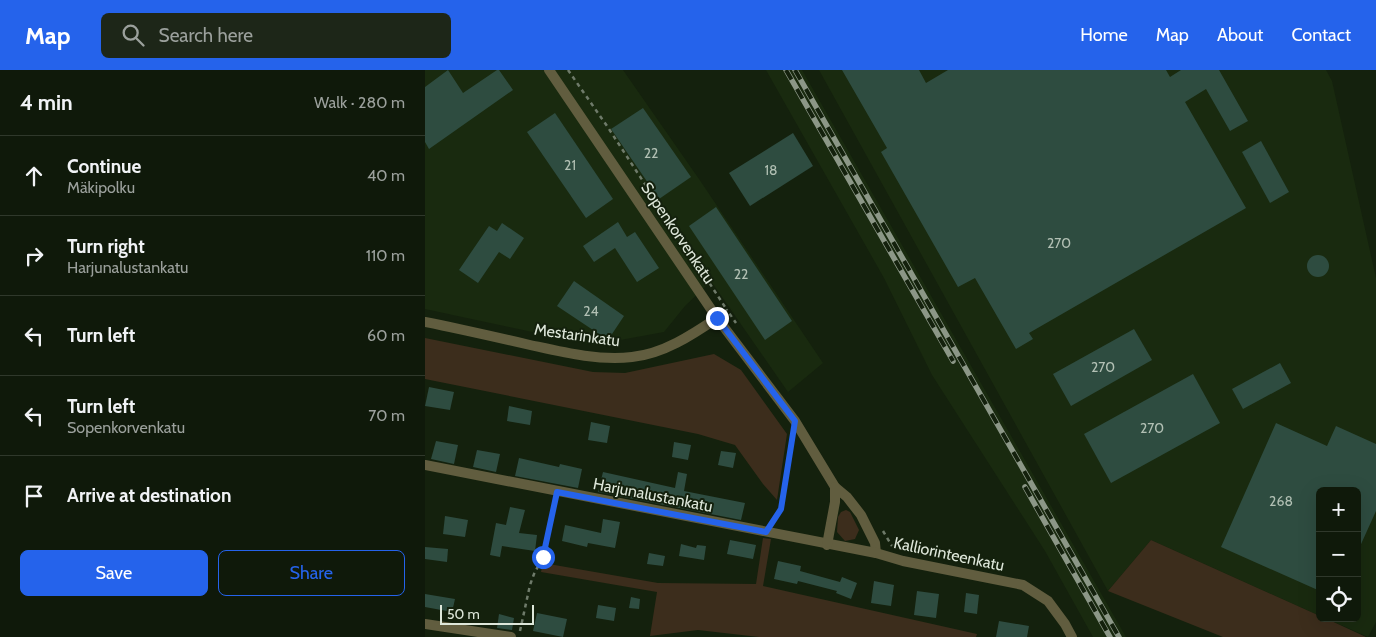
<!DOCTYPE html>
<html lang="en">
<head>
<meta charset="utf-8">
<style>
  :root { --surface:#0f190a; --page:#1d2618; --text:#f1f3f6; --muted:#9ba09c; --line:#2f382b; --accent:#2563eb }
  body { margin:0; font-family:Cabin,sans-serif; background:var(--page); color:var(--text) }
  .controls { position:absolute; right:15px; bottom:15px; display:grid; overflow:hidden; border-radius:8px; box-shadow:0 5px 20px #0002 }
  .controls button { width:45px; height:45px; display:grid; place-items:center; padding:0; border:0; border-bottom:1px solid var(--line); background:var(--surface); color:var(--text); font:25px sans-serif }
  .scale { position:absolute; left:15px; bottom:12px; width:94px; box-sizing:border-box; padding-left:5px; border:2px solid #dee7da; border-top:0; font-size:14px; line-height:18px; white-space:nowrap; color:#dee7da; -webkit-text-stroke:4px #14210d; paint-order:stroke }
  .stop { position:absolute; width:15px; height:15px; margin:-11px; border:4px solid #2563eb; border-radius:50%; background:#fff }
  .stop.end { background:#2563eb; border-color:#fff; box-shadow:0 1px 5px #0008 }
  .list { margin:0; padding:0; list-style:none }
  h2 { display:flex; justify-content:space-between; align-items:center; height:65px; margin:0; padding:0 20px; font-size:21px }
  h2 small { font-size:16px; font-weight:400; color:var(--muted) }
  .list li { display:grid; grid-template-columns:32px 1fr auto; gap:15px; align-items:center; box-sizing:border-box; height:80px; padding:0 20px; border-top:1px solid var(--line) }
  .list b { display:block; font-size:19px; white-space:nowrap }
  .list p { margin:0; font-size:16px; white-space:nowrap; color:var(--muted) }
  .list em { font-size:16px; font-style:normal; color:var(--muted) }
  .actions { display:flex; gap:10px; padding:15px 20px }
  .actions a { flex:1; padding:11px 0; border:1px solid var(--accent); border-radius:8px; text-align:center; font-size:18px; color:var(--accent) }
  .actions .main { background:var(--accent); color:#fff }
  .icon { flex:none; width:28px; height:28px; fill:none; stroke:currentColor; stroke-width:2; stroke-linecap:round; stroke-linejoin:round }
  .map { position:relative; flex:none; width:951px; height:567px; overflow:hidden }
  header { display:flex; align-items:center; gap:30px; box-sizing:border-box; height:70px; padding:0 25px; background:var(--accent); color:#fff }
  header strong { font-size:24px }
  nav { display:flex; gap:28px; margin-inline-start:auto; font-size:18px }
  .search { width:350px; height:45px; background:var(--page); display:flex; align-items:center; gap:12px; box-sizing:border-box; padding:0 18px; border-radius:8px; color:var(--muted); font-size:19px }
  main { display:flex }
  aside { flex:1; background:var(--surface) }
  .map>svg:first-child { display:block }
  .built { fill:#192a0f }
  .green { fill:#3c2d1c }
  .building { fill:#2e4c40 }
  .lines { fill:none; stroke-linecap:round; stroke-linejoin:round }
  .path { stroke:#6f7b6a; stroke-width:2.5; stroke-dasharray:4 4; stroke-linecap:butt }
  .minor { stroke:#615d3f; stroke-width:10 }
  .rail-casing { stroke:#8c9787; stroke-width:5.5 }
  .rail { stroke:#14210d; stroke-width:4; stroke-dasharray:11; stroke-linecap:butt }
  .route { stroke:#2563eb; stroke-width:6 }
  .labels { text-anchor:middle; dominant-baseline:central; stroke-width:4; stroke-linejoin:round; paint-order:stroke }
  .number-label { font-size:14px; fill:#b2c0b4 }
  .street-label { font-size:16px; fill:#dee7da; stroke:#14210d }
</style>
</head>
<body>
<header>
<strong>Map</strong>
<div class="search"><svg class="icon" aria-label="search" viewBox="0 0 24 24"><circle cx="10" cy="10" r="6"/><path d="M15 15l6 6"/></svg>Search here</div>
<nav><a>Home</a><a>Map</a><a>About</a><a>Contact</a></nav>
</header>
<main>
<aside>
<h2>4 min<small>Walk · 280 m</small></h2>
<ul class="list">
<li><svg class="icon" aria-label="ahead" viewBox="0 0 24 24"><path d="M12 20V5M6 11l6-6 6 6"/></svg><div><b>Continue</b><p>Mäkipolku</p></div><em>40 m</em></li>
<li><svg class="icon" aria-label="right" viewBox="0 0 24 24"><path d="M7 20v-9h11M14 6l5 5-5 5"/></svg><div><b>Turn right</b><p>Harjunalustankatu</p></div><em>110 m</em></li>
<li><svg class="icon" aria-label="left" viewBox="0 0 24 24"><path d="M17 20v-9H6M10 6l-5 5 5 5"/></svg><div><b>Turn left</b></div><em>60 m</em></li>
<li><svg class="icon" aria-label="left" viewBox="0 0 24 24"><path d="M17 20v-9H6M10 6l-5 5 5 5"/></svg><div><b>Turn left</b><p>Sopenkorvenkatu</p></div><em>70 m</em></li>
<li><svg class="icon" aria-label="arrive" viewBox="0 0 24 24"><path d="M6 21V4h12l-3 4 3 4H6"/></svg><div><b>Arrive at destination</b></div></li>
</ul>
<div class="actions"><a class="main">Save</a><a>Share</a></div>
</aside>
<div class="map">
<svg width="951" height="567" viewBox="0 0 951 567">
  <rect width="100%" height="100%" fill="#14210d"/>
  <g class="built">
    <path d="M0,0H198L274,109L398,293L363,322L286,211L260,236L239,262L168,275L0,239Z"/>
    <path d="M341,0H377L701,567H668L620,481L507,305L459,208Z"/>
    <path d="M394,0H901L907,11L951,208V552L943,567L900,548H932V421H895V546L726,470L683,521Z"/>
  </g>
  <g class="green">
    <path d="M0,268L168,302L200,303L289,284L316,300L362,364L352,430L338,414L310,375L273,364L0,309Z"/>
    <path d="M421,440L425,442L434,460L430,469L420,471L412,462L413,447L416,442Z"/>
    <path d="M338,468L346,469L338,516L552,564L551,567H334L273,560L225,566L232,522L116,502L118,493L233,513L331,514Z"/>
    <path d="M726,470L895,546V548H900L941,567H798L683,521Z"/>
  </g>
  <g class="building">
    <path d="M23,0L38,23L72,0H74L88,20L4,79L0,72V17Z"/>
    <path d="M417,0H494L501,13L523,0H741L745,7L756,0H794L823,51L805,61L781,19L760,32L821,138L604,263L608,269L591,279L550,208L533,217L456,82L462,78Z"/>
    <path d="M218,38L266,107L234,129L186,59Z"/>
    <path d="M130,43L188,129L161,148L102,62Z"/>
    <path d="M368,63L388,96L325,136L304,103Z"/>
    <path d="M836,71L864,122L845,133L817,82Z"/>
    <path d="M291,137L367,251L340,270L264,156Z"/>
    <path d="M193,152L202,167L210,162L234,198L212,212L190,178L169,192L158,176Z"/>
    <path d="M77,153L99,168L85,189L74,182L53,213L34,200L64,156L72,161Z"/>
    <circle cx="893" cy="196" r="11"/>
    <path d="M149,211L199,246L183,270L132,236Z"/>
    <path d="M709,259L727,290L646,336L628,304Z"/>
    <path d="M855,293L866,313L818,339L807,319Z"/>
    <path d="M768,304L795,353L686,413L659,364Z"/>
    <path d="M4,317L29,322L25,340L0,336Z"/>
    <path d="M84,336L107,341L105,355L82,351Z"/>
    <path d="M166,352L185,356L182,373L163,370Z"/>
    <path d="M851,353L902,376L911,356L951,374V441L932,483V421H895V521L796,477Z"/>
    <path d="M11,371L33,375L29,394L6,389Z"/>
    <path d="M249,372L266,375L263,390L247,387Z"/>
    <path d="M52,380L75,384L71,402L48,397Z"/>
    <path d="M296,381L311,383L308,398L293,395Z"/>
    <path d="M94,388L134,397L135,394L157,399L153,418L90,406Z"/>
    <path d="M178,402L250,418L253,402L262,404L259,421L320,433L316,450L173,422Z"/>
    <path d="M85,437L100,440L94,463L112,465L110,481L77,476L75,487L65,485L71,453L81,455Z"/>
    <path d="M20,446L43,450L40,467L18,464Z"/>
    <path d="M178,449L195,452L190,478L163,473L162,477L137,471L140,455L176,463Z"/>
    <path d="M305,470L331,475L328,489L302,484Z"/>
    <path d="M256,474L271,478L272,475L281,476L279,490L254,486Z"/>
    <path d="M0,477L23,479L22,492L0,489Z"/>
    <path d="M224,483L240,486L238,496L222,494Z"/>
    <path d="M353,491L376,496L375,501L415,512L417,507L432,513L426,529L411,523L412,521L373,511L372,514L349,509Z"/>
    <path d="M449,511L469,515L466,536L446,533Z"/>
    <path d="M492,521L514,524L511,548L489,545Z"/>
    <path d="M541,523L554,525L552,544L539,542Z"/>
    <path d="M0,524L30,529L27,542L0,537Z"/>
    <path d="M206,527L215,529L214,539L204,538Z"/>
    <path d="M173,535L191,538L189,551L171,548Z"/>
    <path d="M112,543L142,549L138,567L108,561Z"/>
    <path d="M74,544L89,548L87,560L72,558Z"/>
    <path d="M574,551L604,556L602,567H571Z"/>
  </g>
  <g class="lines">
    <g class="path">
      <path d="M143,0L182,56L302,240"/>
      <path d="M299,242L302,240L311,253"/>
      <path d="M347,452L356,439L367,369"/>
      <path d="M458,461L467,476"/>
      <path d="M95,561L105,515L109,504L118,487L130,432"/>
    </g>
    <g class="minor">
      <path d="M124,0L292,248L370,351L410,417L422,427L436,445L450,473L451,483"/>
      <path d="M0,252C35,259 70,267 105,275C137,282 173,291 207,287C238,284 267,265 292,248"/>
      <path d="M0,395L451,483L478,491L598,515L623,531L640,554L647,567"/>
      <path d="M402,475L410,432V417"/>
      <path d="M0,554L86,567"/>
    </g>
    <g class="rail-casing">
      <g id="rail">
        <path d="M361,0L528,291"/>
        <path d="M370,0L694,567"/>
        <path d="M600,417L685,567"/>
      </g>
    </g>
    <use href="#rail" class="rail"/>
  </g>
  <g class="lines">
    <path class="route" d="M118,487L132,422L341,462L356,439L370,351L292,248"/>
  </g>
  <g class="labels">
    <g class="number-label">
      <text x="226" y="83">22</text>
      <text x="145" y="95">21</text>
      <text x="346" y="100">18</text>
      <text x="634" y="173">270</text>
      <text x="316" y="204">22</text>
      <text x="166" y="241">24</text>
      <text x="678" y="297">270</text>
      <text x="727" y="358">270</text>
      <text x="856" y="431">268</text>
    </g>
    <g class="street-label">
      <text transform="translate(253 163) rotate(56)">Sopenkorvenkatu</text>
      <text transform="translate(152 265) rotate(8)">Mestarinkatu</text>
      <text transform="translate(228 425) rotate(11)">Harjunalustankatu</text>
      <text transform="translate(524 484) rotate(12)">Kalliorinteenkatu</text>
    </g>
  </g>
</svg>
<div class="controls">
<button>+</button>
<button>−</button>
<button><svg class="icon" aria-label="locate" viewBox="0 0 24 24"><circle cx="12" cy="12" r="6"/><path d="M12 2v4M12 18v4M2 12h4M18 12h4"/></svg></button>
</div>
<div class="scale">50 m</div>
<div class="stop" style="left:118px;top:487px"></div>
<div class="stop end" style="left:292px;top:248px"></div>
</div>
</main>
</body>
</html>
